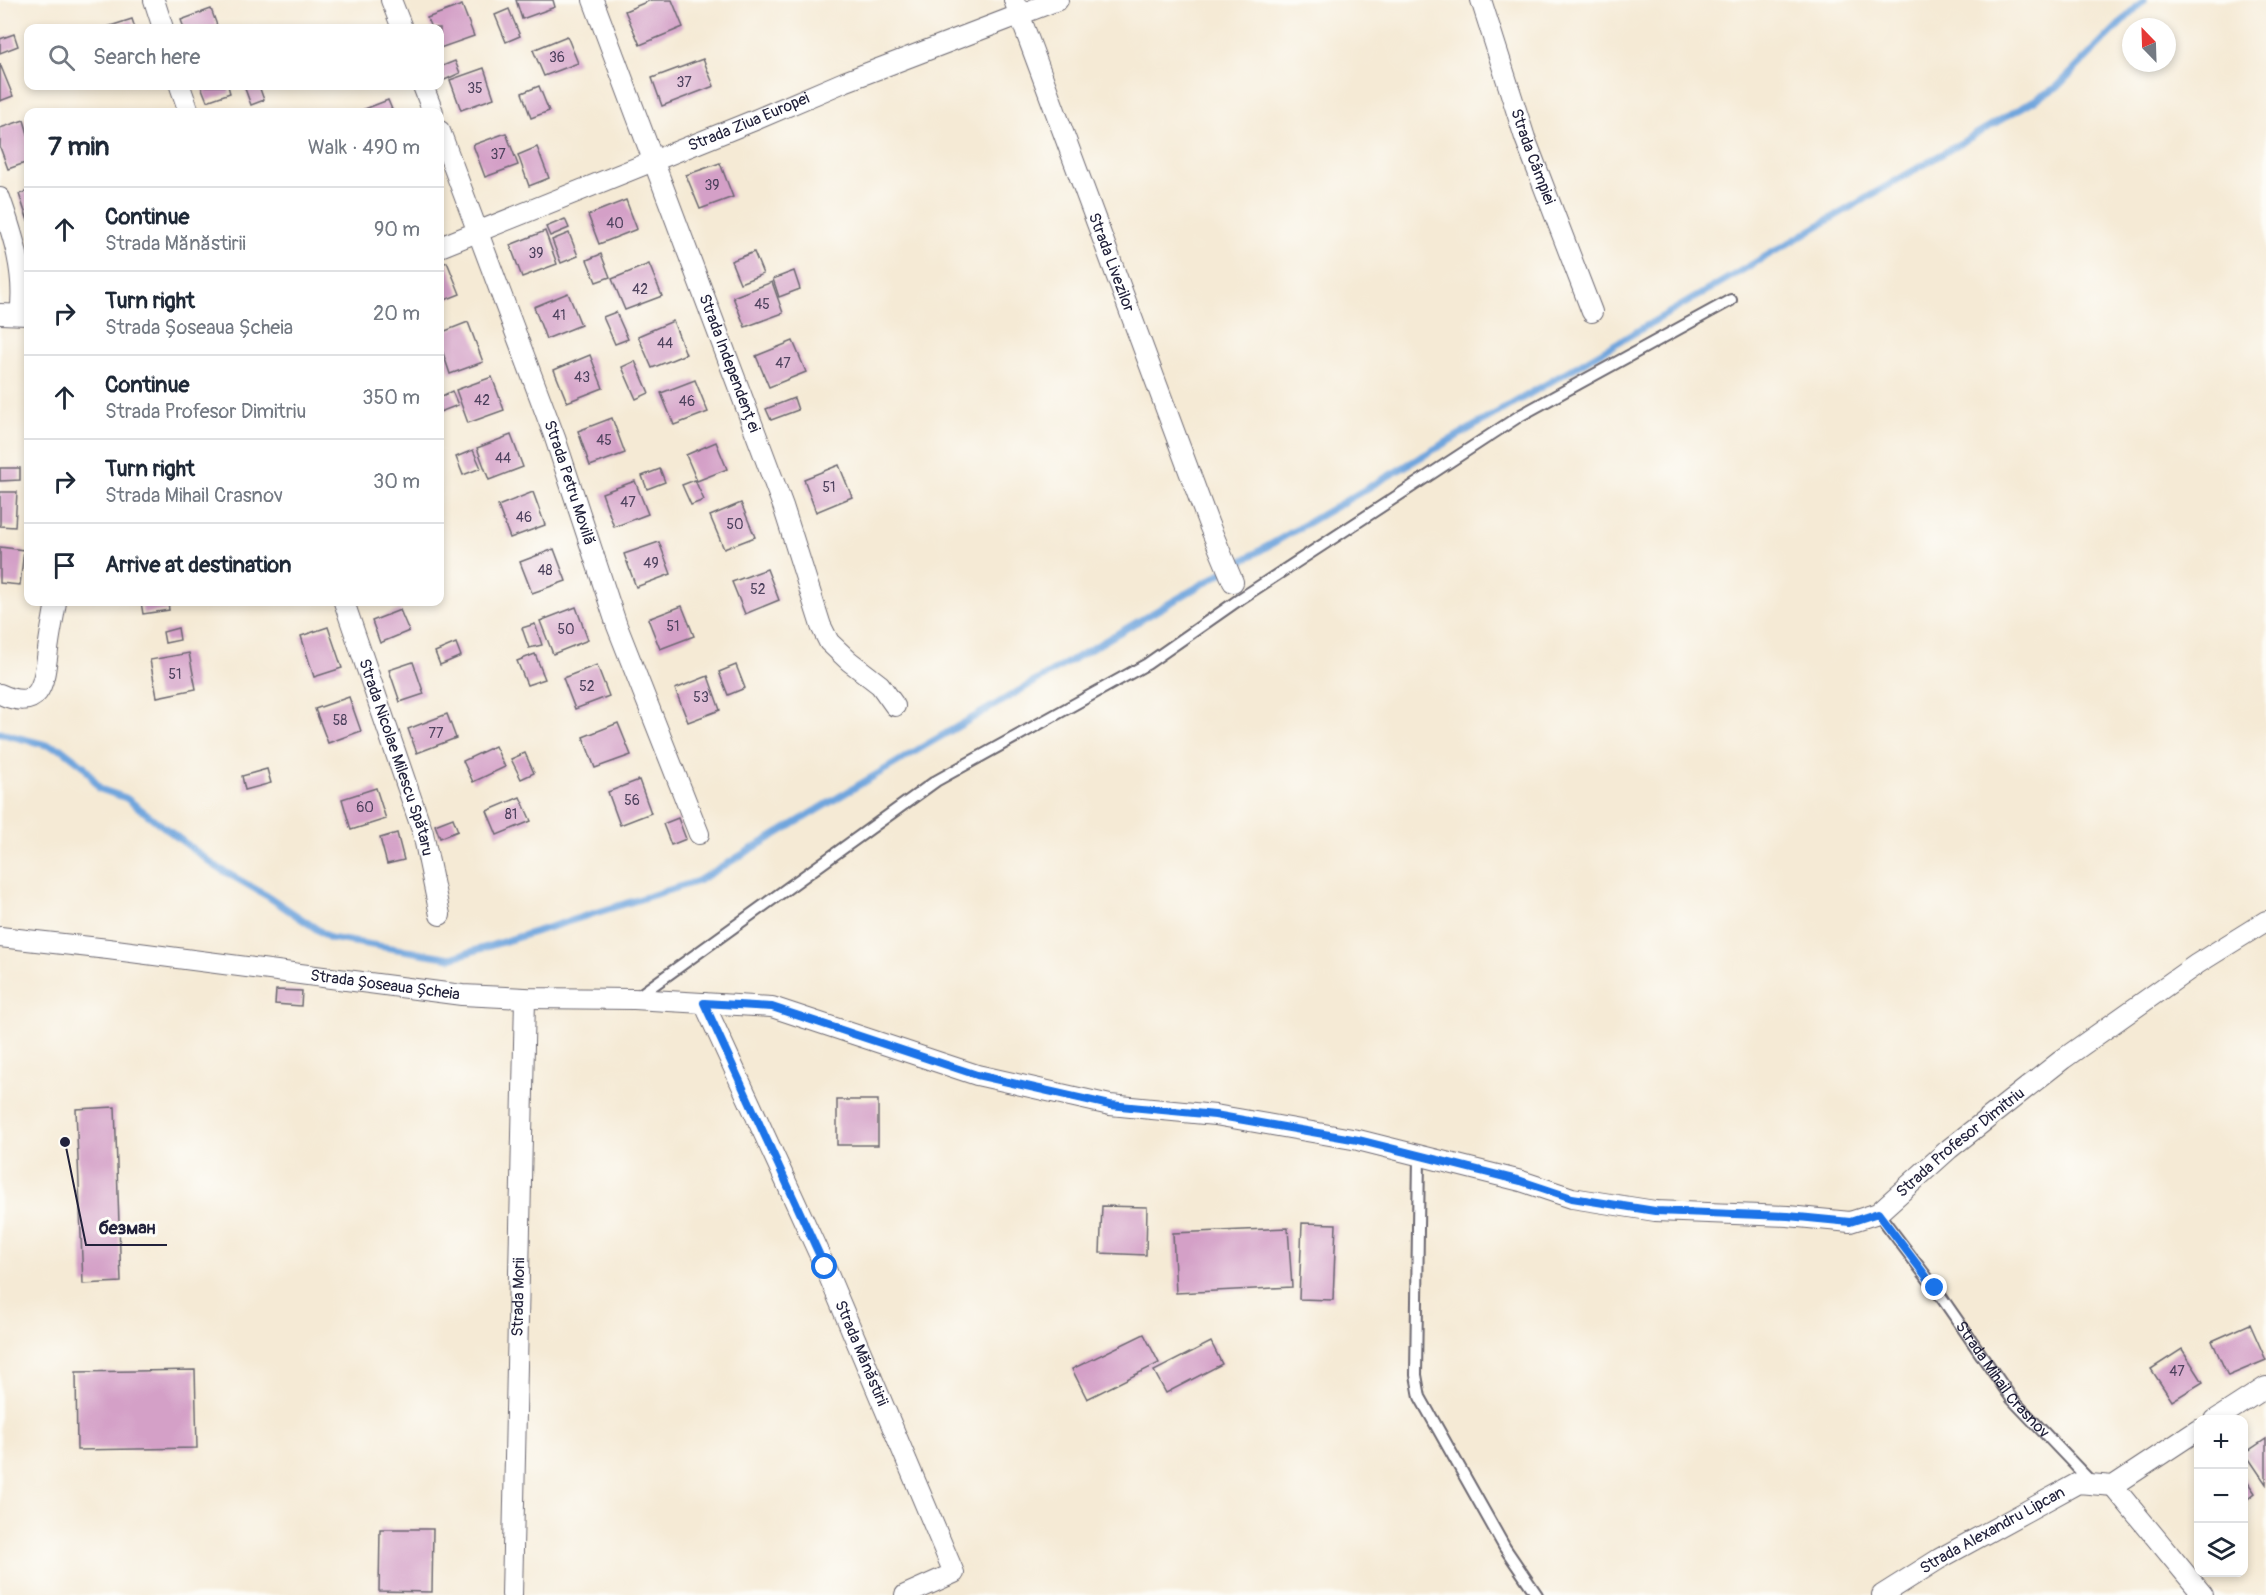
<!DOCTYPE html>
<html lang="en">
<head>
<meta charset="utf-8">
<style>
  :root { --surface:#fff; --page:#f2f2f3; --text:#1f2937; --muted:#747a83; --line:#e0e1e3 }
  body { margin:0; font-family:Pangolin,sans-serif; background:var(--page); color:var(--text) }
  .controls { position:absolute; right:18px; bottom:18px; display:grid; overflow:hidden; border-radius:12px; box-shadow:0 3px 9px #0003 }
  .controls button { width:54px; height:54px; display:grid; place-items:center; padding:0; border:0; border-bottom:2px solid var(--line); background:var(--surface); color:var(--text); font:30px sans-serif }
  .compass { position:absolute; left:2122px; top:18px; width:54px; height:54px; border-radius:50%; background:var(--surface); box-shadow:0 3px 9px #0003; rotate:337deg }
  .stop { position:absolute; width:18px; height:18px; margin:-14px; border:4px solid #1a73e8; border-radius:50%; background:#fff }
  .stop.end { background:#1a73e8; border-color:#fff; box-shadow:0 2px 6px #0008 }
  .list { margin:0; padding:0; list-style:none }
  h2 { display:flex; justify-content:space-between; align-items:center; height:78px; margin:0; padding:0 24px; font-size:26px }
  h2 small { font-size:20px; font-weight:400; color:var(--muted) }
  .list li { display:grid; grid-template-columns:39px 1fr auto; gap:18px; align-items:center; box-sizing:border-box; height:84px; padding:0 24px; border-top:2px solid var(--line) }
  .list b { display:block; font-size:22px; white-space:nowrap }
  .list p { margin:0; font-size:20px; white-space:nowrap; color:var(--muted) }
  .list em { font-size:20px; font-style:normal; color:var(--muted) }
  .icon { flex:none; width:33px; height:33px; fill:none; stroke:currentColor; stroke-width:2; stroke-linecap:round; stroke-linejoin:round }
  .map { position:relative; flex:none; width:2266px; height:1595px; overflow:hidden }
  .search { position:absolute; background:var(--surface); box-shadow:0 3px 9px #0003; left:24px; top:24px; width:420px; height:66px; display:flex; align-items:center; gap:15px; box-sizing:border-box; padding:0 21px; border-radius:12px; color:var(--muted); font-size:22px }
  .panel { position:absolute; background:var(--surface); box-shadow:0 3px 9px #0003; left:24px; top:108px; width:420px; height:498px; border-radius:12px }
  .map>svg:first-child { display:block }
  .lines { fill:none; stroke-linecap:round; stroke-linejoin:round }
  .stream { stroke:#70a5dd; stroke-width:7 }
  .building { fill:#d4a0c7 }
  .service-casing { stroke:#6c6871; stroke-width:14 }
  .minor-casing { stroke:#6c6871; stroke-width:22 }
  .service { stroke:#fff; stroke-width:10 }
  .minor { stroke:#fff; stroke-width:20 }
  .route { stroke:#1a73e8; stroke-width:8 }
  .labels { text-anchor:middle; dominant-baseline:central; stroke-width:6; stroke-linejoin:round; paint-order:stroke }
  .number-label { font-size:14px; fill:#4e425e }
  .street-label { font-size:16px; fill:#22223b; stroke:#fdfcf7 }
  .leader { fill:none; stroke:#22223b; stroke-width:2 }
  .callout-dot { fill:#22223b; stroke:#fdfcf7; stroke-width:2 }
  .callout-label { font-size:18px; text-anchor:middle; font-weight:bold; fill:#22223b; stroke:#fdfcf7; stroke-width:6; stroke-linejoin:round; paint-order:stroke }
</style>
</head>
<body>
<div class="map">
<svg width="2266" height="1595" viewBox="0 0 2266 1595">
  <rect width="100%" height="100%" fill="#fdfcf7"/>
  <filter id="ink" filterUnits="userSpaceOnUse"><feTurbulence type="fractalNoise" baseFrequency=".0167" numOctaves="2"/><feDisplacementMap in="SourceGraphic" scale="12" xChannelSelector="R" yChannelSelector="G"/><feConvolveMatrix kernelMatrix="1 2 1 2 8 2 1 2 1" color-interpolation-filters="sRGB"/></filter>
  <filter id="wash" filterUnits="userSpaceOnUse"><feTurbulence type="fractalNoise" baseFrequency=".008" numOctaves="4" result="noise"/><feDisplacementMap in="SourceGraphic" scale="24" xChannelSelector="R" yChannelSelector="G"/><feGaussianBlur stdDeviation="1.35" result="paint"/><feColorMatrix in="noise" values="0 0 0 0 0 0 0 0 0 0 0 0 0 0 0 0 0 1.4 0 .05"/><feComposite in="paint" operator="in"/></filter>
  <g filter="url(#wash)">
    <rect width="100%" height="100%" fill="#f5ead5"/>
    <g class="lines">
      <path class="stream" d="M0,733L62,749L84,766L100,789L126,798L215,866L269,897L330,938L451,958L698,881L926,745L2057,87L2144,0"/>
    </g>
    <g id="blocks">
      <g class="building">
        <path d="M516,0H553L555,7L522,19Z"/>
        <path d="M651,0H672L683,27L640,45L625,11Z"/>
        <path d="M462,5L474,36L440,48V28H431L427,18Z"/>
        <path d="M211,9L218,28H184L181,20Z"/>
        <path d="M509,9L520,36L506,42L495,15Z"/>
        <path d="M132,19L135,28H104Z"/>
        <path d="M14,34L18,46L0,53V39Z"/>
        <path d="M567,36L578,63L544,76L533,50Z"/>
        <path d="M703,59L714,86L662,106L652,78Z"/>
        <path d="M455,61L460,73L440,82V67Z"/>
        <path d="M0,64L13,96L0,101Z"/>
        <path d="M484,68L494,98L461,110L450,80Z"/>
        <path d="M201,86H228L230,93L207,101Z"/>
        <path d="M244,86H259L264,100L251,105Z"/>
        <path d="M539,86L549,111L531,118L522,93Z"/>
        <path d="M388,100L393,112H357Z"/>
        <path d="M24,120L28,134V162L8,169L0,147V128Z"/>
        <path d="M506,133L518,165L485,177L473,145Z"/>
        <path d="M537,147L549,178L529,186L518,155Z"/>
        <path d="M720,163L733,197L700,209L686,175Z"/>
        <path d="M28,191V221L19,194Z"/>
        <path d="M626,200L637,229L599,244L588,215Z"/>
        <path d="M565,219L569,228L550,236L546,227Z"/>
        <path d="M545,231L557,264L522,277L510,245Z"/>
        <path d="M569,233L578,256L561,263L552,240Z"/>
        <path d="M754,252L763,274L740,283L731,261Z"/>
        <path d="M601,254L610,277L596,282L587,260Z"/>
        <path d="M447,262L460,294L440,302V265Z"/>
        <path d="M649,264L662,296L625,310L612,279Z"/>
        <path d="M794,271L800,289L779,297L773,279Z"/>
        <path d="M772,282L783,313L745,327L733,297Z"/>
        <path d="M568,293L581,325L546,339L534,307Z"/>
        <path d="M616,312L628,339L615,344L603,317Z"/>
        <path d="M673,321L686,354L652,368L638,336Z"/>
        <path d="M468,322L483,362L450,374L440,344V333Z"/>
        <path d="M793,341L806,372L769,387L756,356Z"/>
        <path d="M590,355L603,388L567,402L554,370Z"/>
        <path d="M635,361L649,393L636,399L622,367Z"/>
        <path d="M492,377L504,410L468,423L456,390Z"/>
        <path d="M695,380L708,412L674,425L661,393Z"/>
        <path d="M452,391L458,405L440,412V397Z"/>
        <path d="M794,398L798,410L771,420L766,409Z"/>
        <path d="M612,418L625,453L590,466L578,431Z"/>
        <path d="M511,435L523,467L489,480L477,448Z"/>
        <path d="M716,442L727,469L697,481L686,455Z"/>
        <path d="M473,450L481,468L463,475L456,457Z"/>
        <path d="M839,465L852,497L816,512L804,479Z"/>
        <path d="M0,468H20V480L0,481Z"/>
        <path d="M660,469L665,482L647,489L642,476Z"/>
        <path d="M695,480L704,500L691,505L682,485Z"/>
        <path d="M635,481L648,514L614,527L602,493Z"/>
        <path d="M0,492H17L15,527L0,526Z"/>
        <path d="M533,492L545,525L510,538L498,506Z"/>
        <path d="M741,503L755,537L724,549L710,516Z"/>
        <path d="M659,542L671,574L636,587L624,554Z"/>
        <path d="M0,547L24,550L20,585L0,583Z"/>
        <path d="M554,549L566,581L532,593L520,562Z"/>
        <path d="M767,569L779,600L745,614L732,582Z"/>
        <path d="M141,602H168L169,610L143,614Z"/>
        <path d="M682,606L694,636L660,649L648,619Z"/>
        <path d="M576,607L588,640L553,654L540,621Z"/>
        <path d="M400,610L409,631L380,643L372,621Z"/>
        <path d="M535,624L542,645L529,648L522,628Z"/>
        <path d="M328,627L342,668L314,677L301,636Z"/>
        <path d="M178,628L180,640L165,643L163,632Z"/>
        <path d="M456,643L461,656L440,665L435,652Z"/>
        <path d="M189,653L196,689L157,697L150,660Z"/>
        <path d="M535,654L545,679L527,685L517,661Z"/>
        <path d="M413,662L424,694L400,702L389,670Z"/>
        <path d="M597,665L609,696L575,709L563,678Z"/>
        <path d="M736,665L745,688L728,695L719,672Z"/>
        <path d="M708,676L720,710L688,722L675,689Z"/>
        <path d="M349,697L361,731L328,743L315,709Z"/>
        <path d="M447,714L456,738L417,753L408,729Z"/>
        <path d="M618,723L631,755L595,768L583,737Z"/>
        <path d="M495,746L505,767L473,782L463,761Z"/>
        <path d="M525,753L534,773L521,779L511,759Z"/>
        <path d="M267,769L271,783L245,790L242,776Z"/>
        <path d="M639,780L651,813L620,825L608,792Z"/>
        <path d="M376,788L386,819L351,830L342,799Z"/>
        <path d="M520,797L531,821L497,835L487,811Z"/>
        <path d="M453,818L458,831L440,838L435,825Z"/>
        <path d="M678,818L686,839L671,845L663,824Z"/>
        <path d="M397,833L404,860L387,864L380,838Z"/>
        <path d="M276,990L302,991L301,1006L275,1004Z"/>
        <rect x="837" y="1100" width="41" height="45"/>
        <path d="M115,1107L121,1282L83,1284L76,1109Z"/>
        <path d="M1102,1206L1147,1207L1146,1255L1100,1253Z"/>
        <path d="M1302,1223L1336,1224L1333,1300L1299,1299Z"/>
        <path d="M1288,1228L1292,1287L1176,1293L1173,1233Z"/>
        <path d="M2250,1324L2266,1360L2228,1376L2212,1341Z"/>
        <path d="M1144,1334L1159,1363L1087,1399L1072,1369Z"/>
        <path d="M1211,1342L1222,1364L1166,1393L1154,1371Z"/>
        <path d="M2182,1349L2203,1382L2172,1401L2151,1369Z"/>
        <path d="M195,1370L197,1448L77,1450L76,1372Z"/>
        <path d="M2266,1439V1484L2245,1453Z"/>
        <path d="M2244,1477L2255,1493L2244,1502Z"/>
        <path d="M380,1529H433L432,1592L379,1591Z"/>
      </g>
    </g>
  </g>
  <g filter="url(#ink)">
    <use href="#blocks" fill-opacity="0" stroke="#6c6871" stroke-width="1.5"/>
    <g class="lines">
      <g class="service-casing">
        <g id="service">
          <path d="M637,997L936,781L1147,664L1240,599L1521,415L1731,300"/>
          <path d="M1419,1155L1416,1375L1420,1397L1505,1548L1537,1595"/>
          <path id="s1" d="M1878,1213L1935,1288L2012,1399L2092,1483"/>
        </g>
      </g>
      <g class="minor-casing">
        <g id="minor">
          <path d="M154,0L163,28"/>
          <path d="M391,0L402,28"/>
          <path id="s2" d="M593,0L783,506L821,626L829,642L849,661L880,685L895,706"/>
          <path id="s3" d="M1014,0L1209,525L1233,582"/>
          <path id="s4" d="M1481,0L1525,138L1592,312"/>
          <path d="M180,86L189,112"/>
          <path d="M423,86L433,112"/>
          <path id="s5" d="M440,131L555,438L617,626L699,834"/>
          <path d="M0,198C13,235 26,274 20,314"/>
          <path id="s6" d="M440,247L755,120L844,82L1058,0"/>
          <path d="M0,314L28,315"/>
          <path id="s7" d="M344,602L423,833L440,915"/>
          <path d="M0,694C46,715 44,675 49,643C51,629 54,615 56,602"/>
          <path id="s8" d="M0,937L108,949L462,995L525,998L634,999L772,1007L977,1075L1110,1105L1215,1115L1358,1140L1521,1181L1572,1198L1655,1211L1788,1216L1850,1222L1878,1213L1949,1149L2063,1059L2197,964L2266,921"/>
          <path id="s9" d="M704,1003L825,1267L954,1573L905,1595"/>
          <path d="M2215,1420L2266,1387"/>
          <path d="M2113,1486L2203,1595"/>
          <path id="s10" d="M512,1595L525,998"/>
          <path id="s11" d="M1882,1595L1939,1559L2078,1483L2113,1486L2198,1430"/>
        </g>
      </g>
      <use href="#service" class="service"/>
      <use href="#minor" class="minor"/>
    </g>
  </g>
  <g class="lines" filter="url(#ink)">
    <path class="route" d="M825,1267L704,1003L772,1007L977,1075L1110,1105L1215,1115L1358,1140L1521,1181L1572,1198L1655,1211L1788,1216L1850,1222L1878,1213L1935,1288"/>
  </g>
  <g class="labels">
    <g class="number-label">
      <text x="557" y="57">36</text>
      <text x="684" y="82">37</text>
      <text x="475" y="88">35</text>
      <text x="498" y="154">37</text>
      <text x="712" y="185">39</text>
      <text x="615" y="223">40</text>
      <text x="536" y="253">39</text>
      <text x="640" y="289">42</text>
      <text x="762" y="304">45</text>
      <text x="559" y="315">41</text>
      <text x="665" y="343">44</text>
      <text x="783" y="363">47</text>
      <text x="582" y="377">43</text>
      <text x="482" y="400">42</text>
      <text x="687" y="401">46</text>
      <text x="604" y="440">45</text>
      <text x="503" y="458">44</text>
      <text x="829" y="487">51</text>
      <text x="628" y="502">47</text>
      <text x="524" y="517">46</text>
      <text x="735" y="524">50</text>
      <text x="651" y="563">49</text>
      <text x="545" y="570">48</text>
      <text x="758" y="589">52</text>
      <text x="673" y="626">51</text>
      <text x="566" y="629">50</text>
      <text x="175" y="674">51</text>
      <text x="587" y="686">52</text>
      <text x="701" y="697">53</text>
      <text x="340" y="720">58</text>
      <text x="436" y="733">77</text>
      <text x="632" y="800">56</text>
      <text x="365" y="807">60</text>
      <text x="511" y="814">81</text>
      <text x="2177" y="1371">47</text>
    </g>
    <g class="street-label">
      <text stroke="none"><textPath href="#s6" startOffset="333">Strada Ziua Europei</textPath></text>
      <text stroke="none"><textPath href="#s4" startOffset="165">Strada Câmpiei</textPath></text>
      <text stroke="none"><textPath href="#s3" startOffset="280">Strada Livezilor</textPath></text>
      <text stroke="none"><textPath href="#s2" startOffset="388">Strada Independenței</textPath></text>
      <text stroke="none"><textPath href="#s5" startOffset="375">Strada Petru Movilă</textPath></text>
      <text stroke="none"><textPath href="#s7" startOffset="164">Strada Nicolae Milescu Spătaru</textPath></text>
      <text stroke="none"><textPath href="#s8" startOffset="388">Strada Șoseaua Șcheia</textPath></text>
      <text stroke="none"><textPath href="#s8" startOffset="2018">Strada Profesor Dimitriu</textPath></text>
      <text stroke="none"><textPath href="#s10" startOffset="298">Strada Morii</textPath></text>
      <text stroke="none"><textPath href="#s9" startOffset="384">Strada Mănăstirii</textPath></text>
      <text stroke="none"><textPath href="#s1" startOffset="208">Strada Mihail Crasnov</textPath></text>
      <text stroke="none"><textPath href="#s11" startOffset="128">Strada Alexandru Lipcan</textPath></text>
    </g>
  </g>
  <path class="leader" d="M65 1142L86 1245H167"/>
  <circle class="callout-dot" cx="65" cy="1142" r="6"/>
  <g class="callout-label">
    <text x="127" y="1234">безман</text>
  </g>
</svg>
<div class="controls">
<button>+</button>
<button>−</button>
<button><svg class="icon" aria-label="layers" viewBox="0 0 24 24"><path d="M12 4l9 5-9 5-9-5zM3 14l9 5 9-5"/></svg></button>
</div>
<svg class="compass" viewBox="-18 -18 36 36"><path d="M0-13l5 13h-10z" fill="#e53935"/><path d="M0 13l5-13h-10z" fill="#747a83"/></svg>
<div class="stop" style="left:825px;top:1267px"></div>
<div class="stop end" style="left:1935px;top:1288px"></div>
<div class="search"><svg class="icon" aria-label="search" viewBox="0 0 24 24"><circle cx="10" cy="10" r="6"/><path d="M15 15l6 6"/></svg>Search here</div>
<section class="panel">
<h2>7 min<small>Walk · 490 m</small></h2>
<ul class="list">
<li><svg class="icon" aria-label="ahead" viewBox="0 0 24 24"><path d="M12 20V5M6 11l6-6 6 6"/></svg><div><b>Continue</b><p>Strada Mănăstirii</p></div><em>90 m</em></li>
<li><svg class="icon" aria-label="right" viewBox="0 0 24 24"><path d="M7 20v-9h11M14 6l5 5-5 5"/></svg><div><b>Turn right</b><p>Strada Șoseaua Șcheia</p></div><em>20 m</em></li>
<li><svg class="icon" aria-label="ahead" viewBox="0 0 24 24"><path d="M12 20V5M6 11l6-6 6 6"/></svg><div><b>Continue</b><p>Strada Profesor Dimitriu</p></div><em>350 m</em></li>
<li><svg class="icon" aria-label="right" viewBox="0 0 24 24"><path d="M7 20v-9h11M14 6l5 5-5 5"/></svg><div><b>Turn right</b><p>Strada Mihail Crasnov</p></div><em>30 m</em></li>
<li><svg class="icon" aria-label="arrive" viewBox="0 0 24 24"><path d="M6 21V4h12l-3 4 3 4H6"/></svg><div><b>Arrive at destination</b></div></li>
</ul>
</section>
</div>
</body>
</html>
